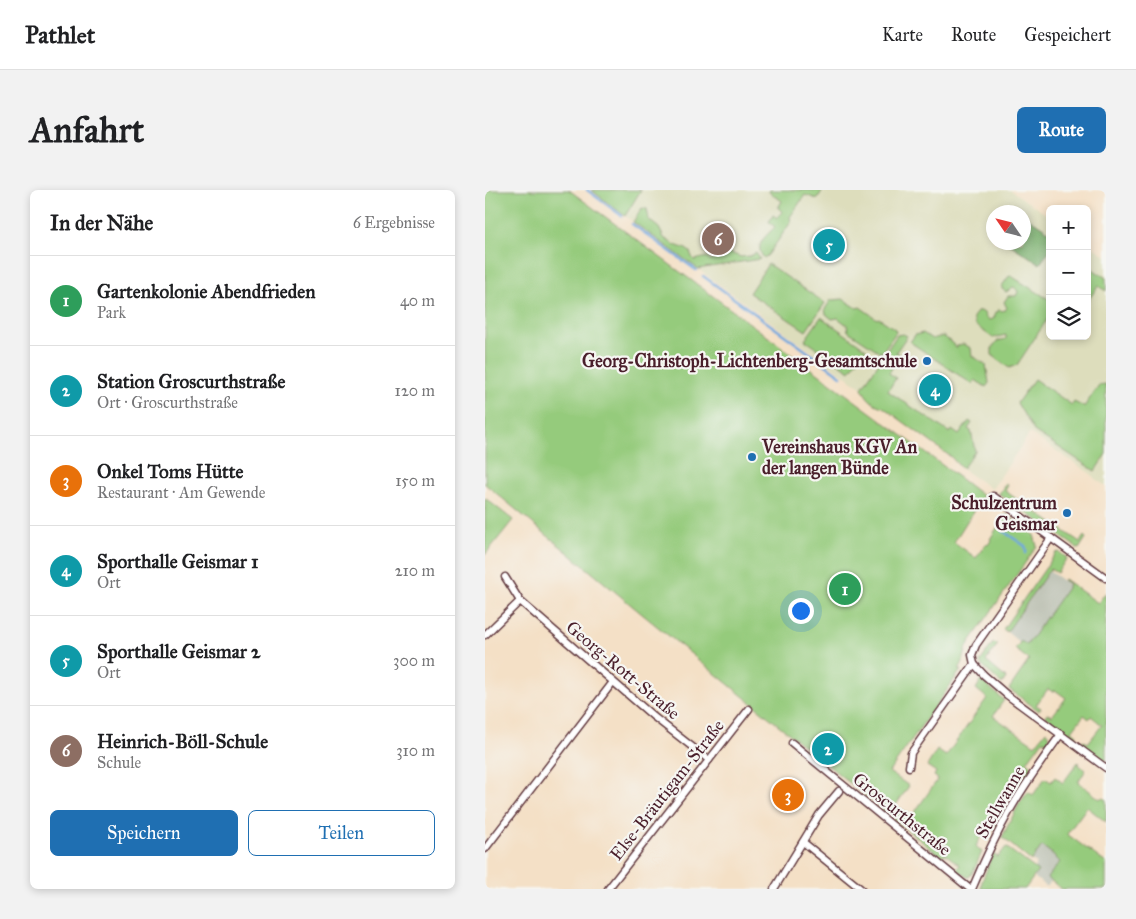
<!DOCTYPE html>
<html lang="de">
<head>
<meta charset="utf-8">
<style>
  :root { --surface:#fff; --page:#f2f2f2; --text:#202124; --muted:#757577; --line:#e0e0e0; --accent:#1f6fb2 }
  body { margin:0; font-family:"IM FELL Great Primer",serif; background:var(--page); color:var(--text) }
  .controls { position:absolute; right:15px; top:15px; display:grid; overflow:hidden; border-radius:8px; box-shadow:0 2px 8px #0003 }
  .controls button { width:45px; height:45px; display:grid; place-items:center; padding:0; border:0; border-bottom:1px solid var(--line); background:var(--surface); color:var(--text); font:25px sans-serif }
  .compass { position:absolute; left:501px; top:15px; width:45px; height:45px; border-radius:50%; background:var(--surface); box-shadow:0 2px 8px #0003; rotate:305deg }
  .you { position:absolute; left:315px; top:420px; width:18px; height:18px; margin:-12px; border:4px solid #fff; border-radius:50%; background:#1a73e8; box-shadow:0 0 0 8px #1a73e833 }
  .badge { display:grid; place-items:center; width:32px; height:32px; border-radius:50%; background:var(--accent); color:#fff; font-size:16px; font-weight:700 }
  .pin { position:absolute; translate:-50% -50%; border:2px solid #fff; box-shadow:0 1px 5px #0006 }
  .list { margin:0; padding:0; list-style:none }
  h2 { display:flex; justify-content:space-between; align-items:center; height:65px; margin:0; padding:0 20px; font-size:21px }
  h2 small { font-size:16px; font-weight:400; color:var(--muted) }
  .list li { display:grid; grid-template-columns:32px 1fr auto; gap:15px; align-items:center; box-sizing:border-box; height:90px; padding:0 20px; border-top:1px solid var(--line) }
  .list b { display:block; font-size:19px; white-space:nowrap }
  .list p { margin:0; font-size:16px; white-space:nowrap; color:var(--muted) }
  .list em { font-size:16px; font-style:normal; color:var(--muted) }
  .actions { display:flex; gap:10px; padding:15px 20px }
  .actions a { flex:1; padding:11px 0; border:1px solid var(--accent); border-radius:8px; text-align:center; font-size:18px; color:var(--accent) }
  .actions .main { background:var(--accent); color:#fff }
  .icon { flex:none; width:28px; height:28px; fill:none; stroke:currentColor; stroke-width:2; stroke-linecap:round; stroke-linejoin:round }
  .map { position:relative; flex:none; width:621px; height:699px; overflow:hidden; border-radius:8px }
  header { display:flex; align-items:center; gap:30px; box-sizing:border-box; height:70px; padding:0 25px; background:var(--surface); border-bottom:1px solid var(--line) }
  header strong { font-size:24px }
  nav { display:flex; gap:28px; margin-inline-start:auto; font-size:18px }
  .intro { display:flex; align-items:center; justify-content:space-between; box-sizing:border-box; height:120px; padding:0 30px }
  h1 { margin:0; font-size:35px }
  .button { padding:12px 22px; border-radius:8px; background:var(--accent); color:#fff; font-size:18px; font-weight:700 }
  main { display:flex; gap:30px; padding:0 30px }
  aside { flex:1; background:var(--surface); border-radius:8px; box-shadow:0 2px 8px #0003 }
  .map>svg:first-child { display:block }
  .built { fill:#ddddbc; fill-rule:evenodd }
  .industrial { fill:#c2c6b9 }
  .green { fill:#95cb7c; stroke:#707554 }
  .forest { fill:#78af6c; stroke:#61674c }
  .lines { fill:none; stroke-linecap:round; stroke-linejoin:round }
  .stream { stroke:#70a7de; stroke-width:2.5 }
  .minor-casing { stroke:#643c42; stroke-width:9 }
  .minor { stroke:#fff; stroke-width:6 }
  .poi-dot { fill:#1f6fb2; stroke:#f6f6f2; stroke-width:2 }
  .labels { text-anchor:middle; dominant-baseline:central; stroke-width:4.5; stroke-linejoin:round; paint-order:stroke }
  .poi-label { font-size:18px; font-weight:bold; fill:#4a1f2b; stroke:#f6f6f2; text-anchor:end }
  .street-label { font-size:18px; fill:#4a1f2b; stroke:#f6f6f2 }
</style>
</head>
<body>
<header>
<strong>Pathlet</strong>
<nav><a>Karte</a><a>Route</a><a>Gespeichert</a></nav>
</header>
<div class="intro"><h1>Anfahrt</h1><a class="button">Route</a></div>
<main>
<aside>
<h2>In der Nähe<small>6 Ergebnisse</small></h2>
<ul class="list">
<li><span class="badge" style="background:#2e9e5b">1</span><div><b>Gartenkolonie Abendfrieden</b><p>Park</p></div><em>40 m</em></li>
<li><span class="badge" style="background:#0f9aa8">2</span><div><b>Station Groscurthstraße</b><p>Ort · Groscurthstraße</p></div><em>120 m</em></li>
<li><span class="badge" style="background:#e8710a">3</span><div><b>Onkel Toms Hütte</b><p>Restaurant · Am Gewende</p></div><em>150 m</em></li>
<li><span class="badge" style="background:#0f9aa8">4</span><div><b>Sporthalle Geismar 1</b><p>Ort</p></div><em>210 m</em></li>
<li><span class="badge" style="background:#0f9aa8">5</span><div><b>Sporthalle Geismar 2</b><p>Ort</p></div><em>300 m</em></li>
<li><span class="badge" style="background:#8d6e63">6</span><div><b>Heinrich-Böll-Schule</b><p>Schule</p></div><em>310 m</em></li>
</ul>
<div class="actions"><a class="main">Speichern</a><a>Teilen</a></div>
</aside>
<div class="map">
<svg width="621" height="699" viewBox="0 0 621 699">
  <rect width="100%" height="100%" fill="#f6f6f2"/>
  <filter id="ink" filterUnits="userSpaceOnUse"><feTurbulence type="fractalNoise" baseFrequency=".02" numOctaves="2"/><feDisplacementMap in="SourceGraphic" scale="10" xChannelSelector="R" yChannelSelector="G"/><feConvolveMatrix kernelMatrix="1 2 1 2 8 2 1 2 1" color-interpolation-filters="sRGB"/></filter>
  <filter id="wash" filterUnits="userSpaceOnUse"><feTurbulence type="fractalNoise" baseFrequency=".0096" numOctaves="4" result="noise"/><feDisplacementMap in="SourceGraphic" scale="20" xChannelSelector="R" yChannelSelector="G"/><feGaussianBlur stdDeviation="1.12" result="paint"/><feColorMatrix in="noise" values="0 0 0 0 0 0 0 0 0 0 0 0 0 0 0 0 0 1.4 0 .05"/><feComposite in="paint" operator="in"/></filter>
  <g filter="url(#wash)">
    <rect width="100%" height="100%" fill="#f4e0c6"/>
    <path class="built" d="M156,0H525L565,27V146H602V53L621,66V296L610,289L606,284L545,243L507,299L477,279L466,267L398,217L392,216L381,206L377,198L140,26ZM508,22H538V52H508Z"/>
    <g class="industrial">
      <path d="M564,381L584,395L542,456L536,452L535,453L522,442Z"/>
      <path d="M557,656L571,666L575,672L563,688L566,691L562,697L549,687L553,681L549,678L552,674L547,670Z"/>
    </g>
    <g class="green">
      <path d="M0,0H84L472,286L498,306L469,352L491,368L501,354L503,355L506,350L505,349L521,324L549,345L552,356L484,453C479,462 480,471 474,479L476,480L404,582L424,596L404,625L157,424L0,294Z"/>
      <path d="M106,0H156L140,26Z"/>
      <path d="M285,0H338L332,9L320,5L305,27L306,32L283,65L279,68C268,55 281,46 290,37L284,32L288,25L292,28L298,22L293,18L297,11L284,2Z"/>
      <path d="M157,18L162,19L164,30L174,38L179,48L190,55L201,59L205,62L208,69L210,70L222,67L226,70L238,64L245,63L256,67L265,66L271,63L275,69L213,79L148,32Z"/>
      <path d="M283,74L340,113L321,141L264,103Z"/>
      <path d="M606,78L621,88V101L613,96L602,112V84Z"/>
      <path d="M524,86H526L565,110V125L532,175L524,178L507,165V158L512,151L521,149V145L508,148L490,135L488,127L493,121H496L500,124L501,128L505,130L508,129L510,126V122H513L514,119L517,121L520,120L522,118L519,112L523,106H531L533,102L532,100L529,97L526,98L523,101L521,102L517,99V96Z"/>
      <path d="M358,109L372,118L375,117L392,129L394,128L410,139L411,142L398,161L395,162L363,141L362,135L353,128L347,129L341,124L340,119L346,110Z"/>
      <path d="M336,127L381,159L365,181L320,150Z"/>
      <path d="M438,143L447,149L458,146L470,155L471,158L473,155L478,154L486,158L487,167H489L501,175L504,193L501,197L490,190L487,194L425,152L430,145Z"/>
      <path d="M418,144L422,146L411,162L415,165L404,183L411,188L403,201L465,243L467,240L474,245L484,231L487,233L483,239L486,241L490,261L477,279L466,267L398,217C388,215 381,207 377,198L412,145Z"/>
      <path d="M549,189L587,215L589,212L599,217L614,195L621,194V264L610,281L549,241L532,213Z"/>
      <path d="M521,293L523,295L520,301L595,352L599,346L601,348L594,359L514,304Z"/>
      <path d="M0,308L28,330L0,365Z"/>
      <path d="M574,362L582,368L572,383L565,379L522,442L518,439L571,363Z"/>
      <path d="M579,389L613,413L621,402V571L596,553L598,550L603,553L617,535L606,526L604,529L599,525L587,541L592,545L590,548L560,526L562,523L567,526L581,508L570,500L568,502L563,499L551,515L556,518L554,521L524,499L544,470L530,459L536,451L542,455L582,398L584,394L578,390Z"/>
      <path d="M508,453L513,454L501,471L521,488L517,494L497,476L495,472Z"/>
      <path d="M496,490L519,510L508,526L550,555L561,541C565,545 566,548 563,553L558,550L542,572L547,576L533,597L528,594L516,613L521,616L508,640L502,637L491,656L497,662L488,682L484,687H482L471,680L475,675L460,664L456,667L408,628L415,618L427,626L453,589L449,586L451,582L442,576L452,560L461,566L502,508L491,499Z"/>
      <path d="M593,572L594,574V575L601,580L593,592L615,609L617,607L621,610V632L602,617L582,644L621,673V699H577L562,688L575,672L570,667V666L557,656L546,671L517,647L534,614L543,602L548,605L560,588L566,592L570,587L578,593Z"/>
      <path d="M521,657L553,681L540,699H496L497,691L508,664L513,667Z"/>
    </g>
    <path class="forest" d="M539,25L565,42V60L555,74L523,53L538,52Z"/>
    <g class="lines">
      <g class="stream">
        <path d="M102,0L137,26"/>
        <path d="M147,34L211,80"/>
        <path d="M218,86L356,186"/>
        <path d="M518,341L540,356L541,359V363"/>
      </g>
    </g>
  </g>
  <g filter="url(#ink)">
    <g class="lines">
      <g class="minor-casing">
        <g id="minor">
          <path d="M508,306L621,388"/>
          <path d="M20,387L35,411L169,527L224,570"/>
          <path d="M0,445L35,411"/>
          <path d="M489,474L499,485L522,505L621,578"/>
          <path d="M307,553L485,699"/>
          <path d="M424,577L426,563L489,474L487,465L491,455L566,348"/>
          <path d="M318,652L376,699"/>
          <path d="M0,659L128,492"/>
          <path d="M123,699L264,519"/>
          <path d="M289,699L334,625L354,601"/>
          <path d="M487,699C498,673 510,647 524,622C539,595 558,569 576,544"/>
        </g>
      </g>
      <use href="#minor" class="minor"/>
    </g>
  </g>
  <g class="poi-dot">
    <circle cx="442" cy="171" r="5"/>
    <circle cx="267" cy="267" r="5"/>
    <circle cx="582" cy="323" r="5"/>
  </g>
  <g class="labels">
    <g class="poi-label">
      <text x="432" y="171">Georg-Christoph-Lichtenberg-Gesamtschule</text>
      <text x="277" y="257" text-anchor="start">Vereinshaus KGV An<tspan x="277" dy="21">der langen Bünde</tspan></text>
      <text x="572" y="313">Schulzentrum<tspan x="572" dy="21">Geismar</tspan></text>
    </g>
    <g class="street-label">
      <text transform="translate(138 480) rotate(40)">Georg-Rott-Straße</text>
      <text transform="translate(182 600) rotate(-52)">Else-Bräutigam-Straße</text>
      <text transform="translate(515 612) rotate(-60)">Stellwanne</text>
      <text transform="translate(417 624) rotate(39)">Groscurthstraße</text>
    </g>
  </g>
</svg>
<div class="controls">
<button>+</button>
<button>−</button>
<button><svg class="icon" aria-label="layers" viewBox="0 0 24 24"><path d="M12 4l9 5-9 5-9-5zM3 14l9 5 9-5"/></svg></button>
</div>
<svg class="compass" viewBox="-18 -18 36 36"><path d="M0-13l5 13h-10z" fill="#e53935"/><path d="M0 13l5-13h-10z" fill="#757577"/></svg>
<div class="you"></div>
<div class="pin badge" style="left:360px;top:399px;background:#2e9e5b">1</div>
<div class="pin badge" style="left:343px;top:559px;background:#0f9aa8">2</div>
<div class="pin badge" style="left:303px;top:605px;background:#e8710a">3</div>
<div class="pin badge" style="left:450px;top:200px;background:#0f9aa8">4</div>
<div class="pin badge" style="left:344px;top:55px;background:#0f9aa8">5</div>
<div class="pin badge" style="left:233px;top:49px;background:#8d6e63">6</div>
</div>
</main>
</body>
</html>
